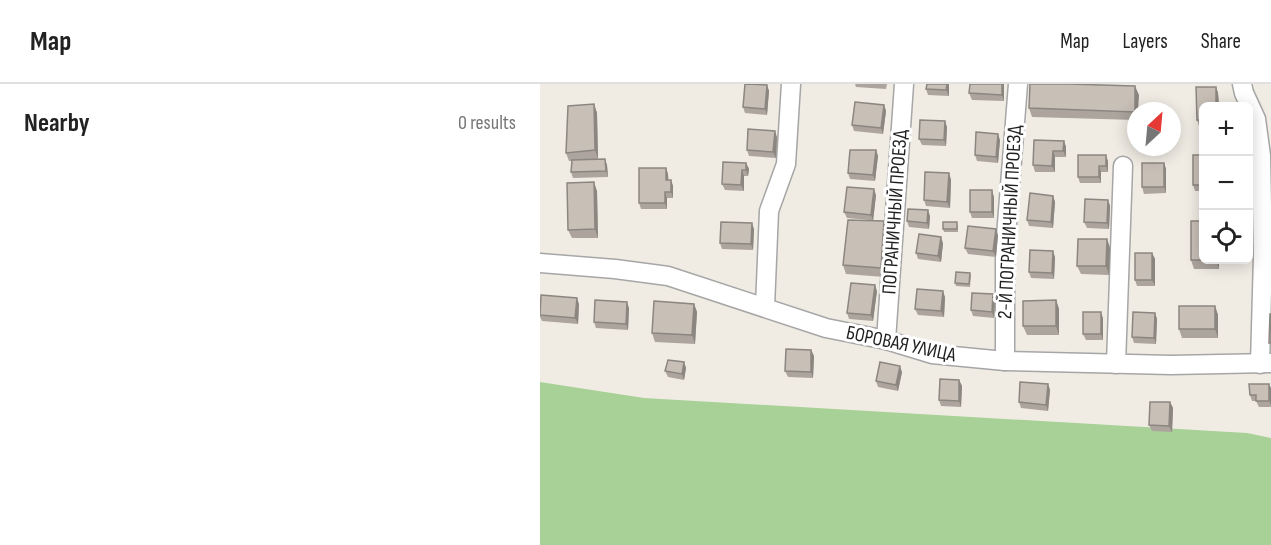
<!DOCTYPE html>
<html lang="en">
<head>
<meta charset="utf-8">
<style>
  :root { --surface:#fff; --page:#f6f6f6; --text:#222; --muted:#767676; --line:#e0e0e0 }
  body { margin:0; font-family:"Sofia Sans Condensed",sans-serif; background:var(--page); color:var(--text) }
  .controls { position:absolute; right:18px; top:18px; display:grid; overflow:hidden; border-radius:9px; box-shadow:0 3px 15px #0003 }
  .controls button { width:54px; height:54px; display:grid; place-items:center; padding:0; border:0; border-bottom:2px solid var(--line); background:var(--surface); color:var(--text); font:30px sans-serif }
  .compass { position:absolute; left:587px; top:18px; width:54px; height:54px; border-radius:50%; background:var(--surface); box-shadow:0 3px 15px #0003; rotate:26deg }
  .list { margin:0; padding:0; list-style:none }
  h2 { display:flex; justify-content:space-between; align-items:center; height:78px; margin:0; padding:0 24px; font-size:26px }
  h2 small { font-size:20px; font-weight:400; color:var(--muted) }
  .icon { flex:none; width:33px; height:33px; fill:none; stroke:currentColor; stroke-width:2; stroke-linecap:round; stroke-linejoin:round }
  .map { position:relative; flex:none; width:731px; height:461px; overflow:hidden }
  header { display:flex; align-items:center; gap:36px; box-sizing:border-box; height:84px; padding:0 30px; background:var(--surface); border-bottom:2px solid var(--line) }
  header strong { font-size:28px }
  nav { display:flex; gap:33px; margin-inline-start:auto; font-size:21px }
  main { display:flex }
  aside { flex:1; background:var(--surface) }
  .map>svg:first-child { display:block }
  .forest { fill:#a8d197 }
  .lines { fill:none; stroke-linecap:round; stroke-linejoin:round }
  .minor-casing { stroke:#a6a6a6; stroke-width:21 }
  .minor { stroke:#fff; stroke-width:18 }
  .wall { fill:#aca49d }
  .shaded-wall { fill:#8c8680 }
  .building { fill:#c8bfb7; stroke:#8c8680; stroke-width:1.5 }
  .labels { text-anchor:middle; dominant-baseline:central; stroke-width:6; stroke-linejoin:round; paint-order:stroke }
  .street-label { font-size:20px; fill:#1f1f1f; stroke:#fff }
</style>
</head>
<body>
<header>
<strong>Map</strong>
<nav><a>Map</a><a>Layers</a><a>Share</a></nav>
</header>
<main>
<aside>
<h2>Nearby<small>0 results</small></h2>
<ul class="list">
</ul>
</aside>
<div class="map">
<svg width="731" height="461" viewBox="0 0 731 461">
  <rect width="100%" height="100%" fill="#f0ece4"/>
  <path class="forest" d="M0,298L104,314L707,349L731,354V461H0Z"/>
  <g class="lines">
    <g class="minor-casing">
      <g id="minor">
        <path d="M702,0L704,9L716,35L721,72L723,172L720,280"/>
        <path d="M0,179L75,185L128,192L286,244L346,256L392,270L465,277L631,281L731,279"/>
        <path d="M225,223L229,127L246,80L251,0"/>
        <path d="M346,256L364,0"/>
        <path d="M465,277V165L478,0"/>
        <path d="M576,280L583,82"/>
      </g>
    </g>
    <use href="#minor" class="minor"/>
  </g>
  <g class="wall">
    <path d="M315,0H347L346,5L316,3Z"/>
    <path d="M387,0H409V12L388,11L386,5Z"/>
    <path d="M430,0H464V17L432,16L429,9Z"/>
    <path d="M227,1L229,7L227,31L205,29L203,23Z"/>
    <path d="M656,3H676L678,9L679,22H663V42H659L657,36Z"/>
    <path d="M599,11L596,27V36L492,33L489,24Z"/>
    <path d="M54,20L57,29L58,75L67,81L68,93L33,94L31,88L32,77H29L26,69Z"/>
    <path d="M344,21L346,27L343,50L314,47L312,41Z"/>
    <path d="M407,43L406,62L382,61L379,55Z"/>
    <path d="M237,53L236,74L209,72L207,66Z"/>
    <path d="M460,56L458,79L437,77L435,71Z"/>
    <path d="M524,57L526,63V73H515V88H495L493,81Z"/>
    <path d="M336,66L338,72L335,97L310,95L308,89Z"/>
    <path d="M663,71V107H655L653,101Z"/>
    <path d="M568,77V88H561V99H540L538,93Z"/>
    <path d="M206,79L209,85L208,92H204V107L185,106L182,100Z"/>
    <path d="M624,79L626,85V109L604,110L602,103Z"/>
    <path d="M126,84L128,90V96H131L133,102V114H127V125H101L99,119Z"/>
    <path d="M409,89L411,96L410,124L386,122L384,116Z"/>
    <path d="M57,107L58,154H32L28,146Z"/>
    <path d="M336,111L333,137L347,146L344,193L306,190L303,181L330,136L307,134L304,128Z"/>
    <path d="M513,112L515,118L513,144L489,142L487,136Z"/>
    <path d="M454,113V134H432L430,128Z"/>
    <path d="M568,116L570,122L569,145L547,144L544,138Z"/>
    <path d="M390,132L389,145L369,143L367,137Z"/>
    <path d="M418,141V148H404L403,145Z"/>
    <path d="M214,145L213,166L182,165L180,159Z"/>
    <path d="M458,151L456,173L428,170L425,164Z"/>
    <path d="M567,155L570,164L569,191L541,190L537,182Z"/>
    <path d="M403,159L401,178L378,175L376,169Z"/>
    <path d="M612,169L615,175V202H597L595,196Z"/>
    <path d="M515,173L514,195L491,194L489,188Z"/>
    <path d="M651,176H679V185H654Z"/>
    <path d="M430,189L431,192L430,203L416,202L415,199Z"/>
    <path d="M337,207L333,237L309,235L307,229Z"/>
    <path d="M405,213L404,233L378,231L375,225Z"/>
    <path d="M455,216L454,234L433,232L431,226Z"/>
    <path d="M516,216L519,225V251H487L483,242Z"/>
    <path d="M39,220L38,240L2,237L0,233V221Z"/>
    <path d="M154,220L157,228L155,260L115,258L112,249Z"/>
    <path d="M675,222L678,231V254H642L639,245Z"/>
    <path d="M89,224L88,246L56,244L54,238Z"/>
    <path d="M615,229L617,235L616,260L594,259L592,253Z"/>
    <path d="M563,234V256H546L543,250Z"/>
    <path d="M271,266L274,272L273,294L248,293L245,287Z"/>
    <path d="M144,278L146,284L144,296L128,293L125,287Z"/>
    <path d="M362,288L358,307L338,303L336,297Z"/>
    <path d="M419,296L422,302L421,323L401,322L399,316Z"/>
    <path d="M508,300L510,306L508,327L481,324L479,318Z"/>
    <path d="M731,304V323H719L716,317H712L710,311Z"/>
    <path d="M630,318L633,324L632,348L612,347L609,341Z"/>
  </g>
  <g class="shaded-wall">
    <path d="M407,0H409V12L406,6Z"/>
    <path d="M462,0H464V17L462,11Z"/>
    <path d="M227,1L229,7L227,31L225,25Z"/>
    <path d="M595,2L599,11L598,27H596V31L595,28Z"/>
    <path d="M676,3L678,9L679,22H676Z"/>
    <path d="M54,20L57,29L58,75L55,66Z"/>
    <path d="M344,21L346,27L343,50L341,44Z"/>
    <path d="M405,37L407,43L406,62L404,56Z"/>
    <path d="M235,47L237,53L236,74L233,68Z"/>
    <path d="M458,50L460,56L458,79L456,73Z"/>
    <path d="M524,57L526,63V73L523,67Z"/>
    <path d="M336,66L338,72L335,97L333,91Z"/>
    <path d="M513,67L515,73V88L512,82Z"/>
    <path d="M566,71L568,77V88L566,82Z"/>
    <path d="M65,75L67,81L68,93L66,87Z"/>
    <path d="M206,79L209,85L208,92L206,86Z"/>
    <path d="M624,79L626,85V109L624,103Z"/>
    <path d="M559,82L561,88V99L559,93Z"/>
    <path d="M126,84L128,90L129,102L126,96Z"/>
    <path d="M202,86L204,92V107L201,101Z"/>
    <path d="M409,89L411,96L410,124L407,118Z"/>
    <path d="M131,96L133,102V114L131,108Z"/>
    <path d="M54,98L57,107L58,154L55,145Z"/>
    <path d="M334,105L336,111L333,137L331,131Z"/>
    <path d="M452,106L454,113V134L452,128Z"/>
    <path d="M125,108L127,114V125L125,119Z"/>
    <path d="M513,112L515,118L513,144L511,138Z"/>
    <path d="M568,116L570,122L569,145L567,139Z"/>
    <path d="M388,126L390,132L389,145L387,139Z"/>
    <path d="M344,137L347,146L344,193L341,184Z"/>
    <path d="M212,139L214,145L213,166L211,160Z"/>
    <path d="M456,145L458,151L456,173L453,167Z"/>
    <path d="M401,153L403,159L401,178L398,172Z"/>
    <path d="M567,155L570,164L569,191L566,182Z"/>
    <path d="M513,167L515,173L514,195L512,189Z"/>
    <path d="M612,169L615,175V202L612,196Z"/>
    <path d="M676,176H679V185Z"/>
    <path d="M335,201L337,207L333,237L331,231Z"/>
    <path d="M403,207L405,213L404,233L401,227Z"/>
    <path d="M453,210L455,216L454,234L452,228Z"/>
    <path d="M37,214L39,220L38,240L35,234Z"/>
    <path d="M516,216L519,225V251L516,242Z"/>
    <path d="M87,218L89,224L88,246L86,240Z"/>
    <path d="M154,220L157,228L155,260L152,251Z"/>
    <path d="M675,222L678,231V254L675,245Z"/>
    <path d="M561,228L563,234V256L561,250Z"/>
    <path d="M615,229L617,235L616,260L614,254Z"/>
    <path d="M271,266L274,272L273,294L271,288Z"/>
    <path d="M144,278L146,284L144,296L142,290Z"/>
    <path d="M360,282L362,288L358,307L356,301Z"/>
    <path d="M419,296L422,302L421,323L419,317Z"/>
    <path d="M508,300L510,306L508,327L506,321Z"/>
    <path d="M729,300L731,304V321L729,317Z"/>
    <path d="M630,318L633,324L632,348L629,342Z"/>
  </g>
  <g class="building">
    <path d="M205,0L227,1L225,25L203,23Z"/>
    <path d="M387,0H407L406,6L386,5Z"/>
    <path d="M430,0H462V11L429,9Z"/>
    <path d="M490,0H528L595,2V28L489,24Z"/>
    <path d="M656,3H676V22H663V36H657Z"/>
    <path d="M315,18L344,21L341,44L312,41Z"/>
    <path d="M54,20L55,66L26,69L28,22Z"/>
    <path d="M380,36L405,37L404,56L379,55Z"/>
    <path d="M208,45L235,47L233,68L207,66Z"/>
    <path d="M436,48L458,50L456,73L435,71Z"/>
    <path d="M494,56L524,57L523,67H513L512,82L493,81Z"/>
    <path d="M310,66H336L333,91L308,89Z"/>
    <path d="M538,71H566V82H559V93H538Z"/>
    <rect x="653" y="71" width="10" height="30"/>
    <path d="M65,75L66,87L31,88L32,76Z"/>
    <path d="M183,78L206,79V86H202L201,101L182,100Z"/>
    <rect x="602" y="79" width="22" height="24"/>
    <path d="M99,84H126V96H131V108H125V119H99Z"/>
    <path d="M385,88L409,89L407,118L384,116Z"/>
    <path d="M54,98L55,145L28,146L27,99Z"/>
    <path d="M307,103L334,105L331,131L304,128Z"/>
    <rect x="430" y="106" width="22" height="22"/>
    <path d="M490,109L513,112L511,138L487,136Z"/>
    <path d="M545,115L568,116L567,139L544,138Z"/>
    <path d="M368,125L388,126L387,139L367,137Z"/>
    <path d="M308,136L344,137L341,184L303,181Z"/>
    <path d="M651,137H663V176H676H651Z"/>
    <path d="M181,138L212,139L211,160L180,159Z"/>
    <rect x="403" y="138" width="14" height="7"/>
    <path d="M428,142L456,145L453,167L425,164Z"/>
    <path d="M379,150L401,153L398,172L376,169Z"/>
    <path d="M538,155H567L566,182H537Z"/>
    <path d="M490,166L513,167L512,189L489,188Z"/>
    <rect x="595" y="169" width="17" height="27"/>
    <path d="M416,188L430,189L429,200L415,199Z"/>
    <path d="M311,199L335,201L331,231L307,229Z"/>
    <path d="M377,205L403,207L401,227L375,225Z"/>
    <path d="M432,209L453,210L452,228L431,226Z"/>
    <path d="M1,211L37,214L35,234L0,231Z"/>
    <path d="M55,216L87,218L86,240L54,238Z"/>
    <path d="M516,216V242H483V217Z"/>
    <path d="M114,217L154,220L152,251L112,249Z"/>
    <rect x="639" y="222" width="36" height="23"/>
    <rect x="543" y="228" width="18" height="22"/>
    <path d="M593,228L615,229L614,254L592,253Z"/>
    <path d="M730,230H731V259H729Z"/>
    <path d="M246,265L271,266V288L245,287Z"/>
    <path d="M128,276L144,278L142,290L125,287Z"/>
    <path d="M340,278L360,282L356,301L336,297Z"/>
    <path d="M400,295L419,296V317L399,316Z"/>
    <path d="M480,298L508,300L506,321L479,318Z"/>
    <path d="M709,300H729V317H716V311H710Z"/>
    <path d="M610,318H630L629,342L609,341Z"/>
  </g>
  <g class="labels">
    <g class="street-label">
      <text transform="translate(355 128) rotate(-86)">ПОГРАНИЧНЫЙ ПРОЕЗД</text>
      <text transform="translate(470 138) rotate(-87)">2-Й ПОГРАНИЧНЫЙ ПРОЕЗД</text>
      <text transform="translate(361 260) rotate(12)">БОРОВАЯ УЛИЦА</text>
    </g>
  </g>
</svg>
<div class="controls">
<button>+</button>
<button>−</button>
<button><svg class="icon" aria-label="locate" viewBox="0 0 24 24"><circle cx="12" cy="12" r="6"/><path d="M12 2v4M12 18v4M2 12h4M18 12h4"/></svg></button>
</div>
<svg class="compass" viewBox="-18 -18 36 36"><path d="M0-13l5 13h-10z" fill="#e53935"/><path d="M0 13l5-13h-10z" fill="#767676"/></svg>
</div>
</main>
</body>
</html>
